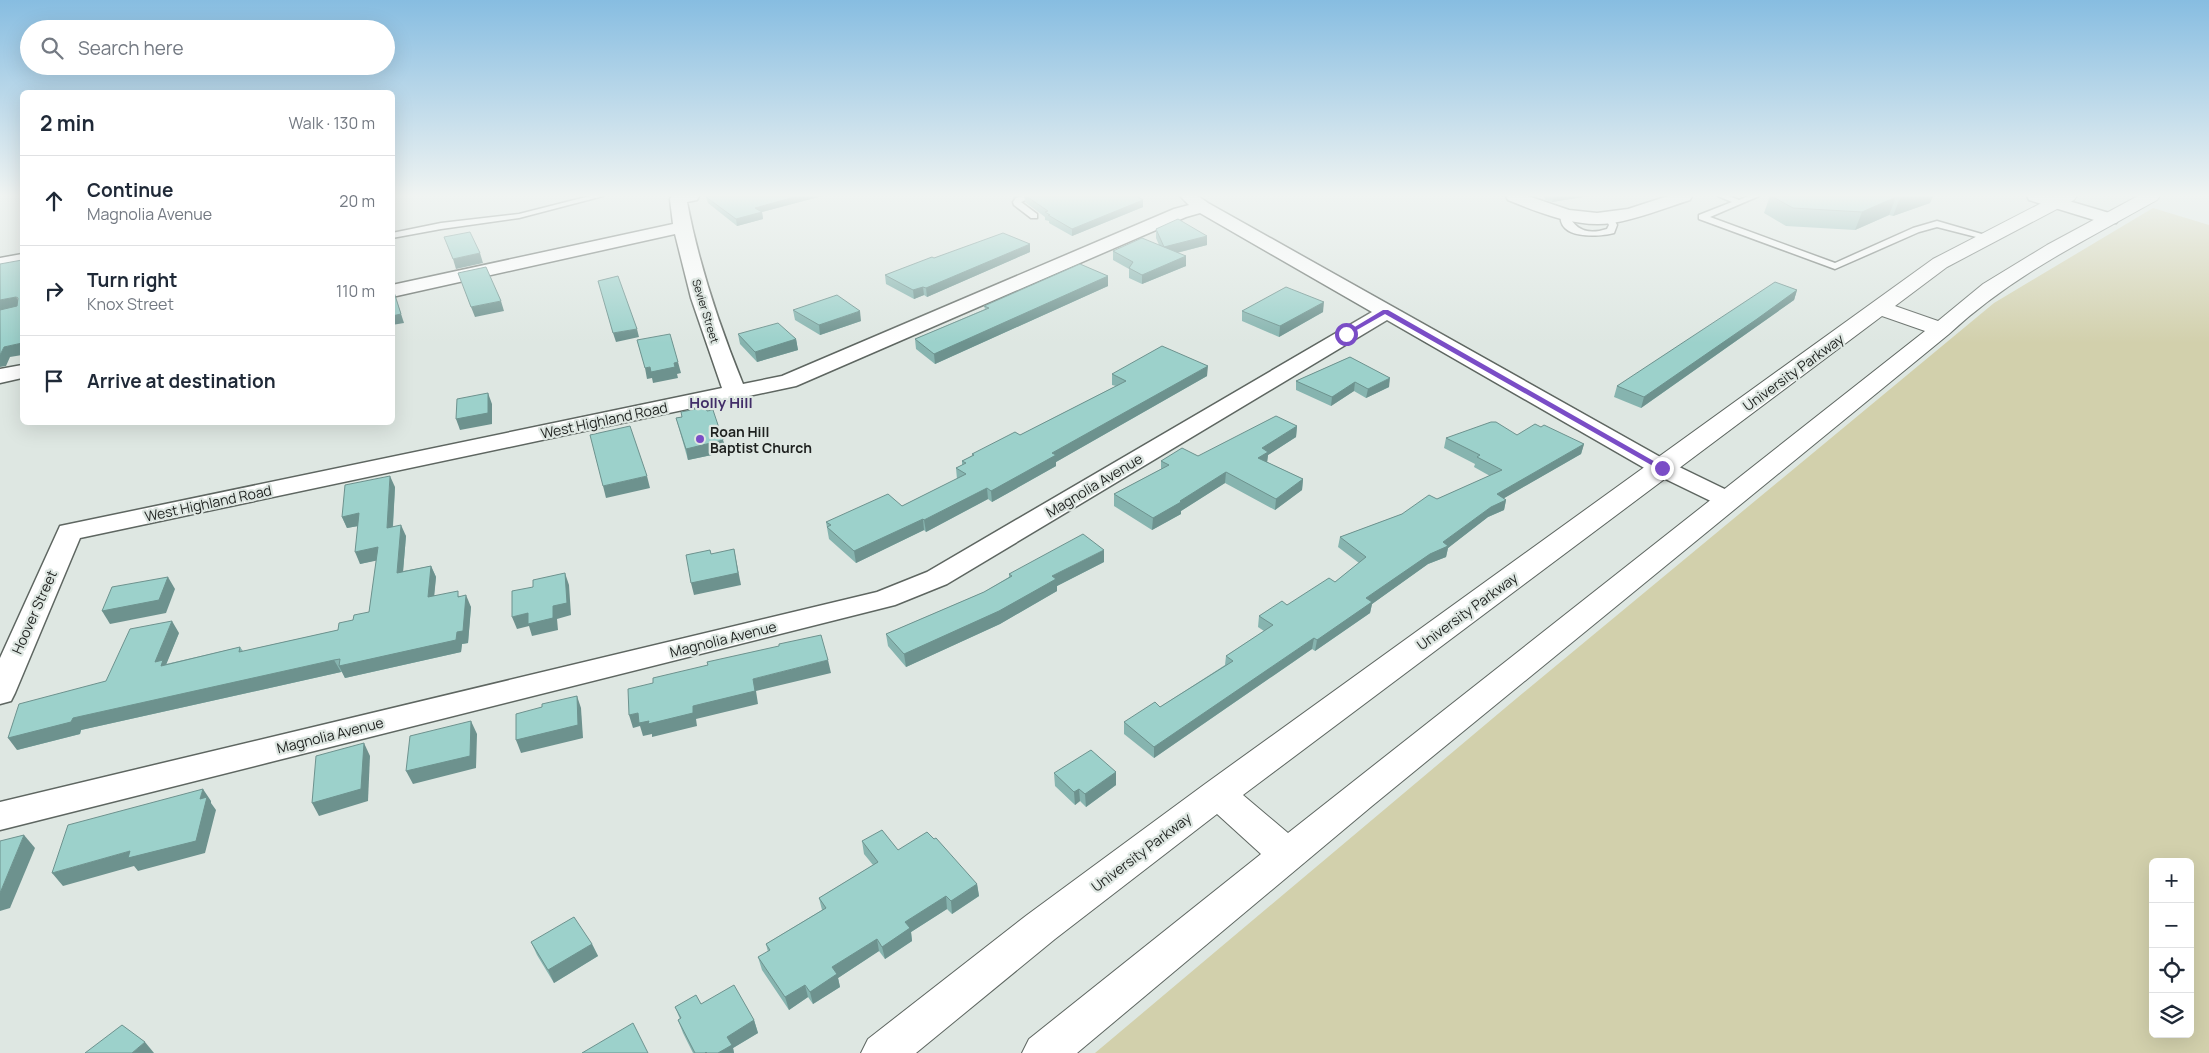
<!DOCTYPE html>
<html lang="en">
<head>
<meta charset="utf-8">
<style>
  :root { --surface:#fff; --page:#f6f6f7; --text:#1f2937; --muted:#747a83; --line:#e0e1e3 }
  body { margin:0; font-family:Manrope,sans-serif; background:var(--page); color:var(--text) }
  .controls { position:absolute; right:15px; bottom:15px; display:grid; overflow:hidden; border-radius:8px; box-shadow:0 5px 20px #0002 }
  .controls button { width:45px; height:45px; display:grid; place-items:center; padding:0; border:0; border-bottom:1px solid var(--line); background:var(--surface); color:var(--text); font:25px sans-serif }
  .stop { position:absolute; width:15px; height:15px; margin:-11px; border:4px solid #7a4dc6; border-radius:50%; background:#fff }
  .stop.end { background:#7a4dc6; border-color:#fff; box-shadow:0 1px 5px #0008 }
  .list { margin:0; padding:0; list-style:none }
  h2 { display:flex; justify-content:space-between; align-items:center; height:65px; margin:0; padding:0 20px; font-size:21px }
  h2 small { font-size:16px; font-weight:400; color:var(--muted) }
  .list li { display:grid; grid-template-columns:32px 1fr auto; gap:15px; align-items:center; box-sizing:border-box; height:90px; padding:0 20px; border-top:1px solid var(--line) }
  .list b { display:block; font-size:19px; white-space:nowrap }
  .list p { margin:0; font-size:16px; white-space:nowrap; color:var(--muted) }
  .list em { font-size:16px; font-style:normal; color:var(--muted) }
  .icon { flex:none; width:28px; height:28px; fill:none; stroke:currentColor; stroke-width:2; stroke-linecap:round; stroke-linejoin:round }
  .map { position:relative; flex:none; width:2209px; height:1053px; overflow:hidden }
  .search { position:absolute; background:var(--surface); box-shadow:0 5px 20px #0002; left:20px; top:20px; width:375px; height:55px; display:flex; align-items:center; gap:12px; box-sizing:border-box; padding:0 18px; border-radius:28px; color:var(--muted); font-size:19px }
  .panel { position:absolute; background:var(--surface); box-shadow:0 5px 20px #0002; left:20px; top:90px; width:375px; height:335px; border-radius:8px }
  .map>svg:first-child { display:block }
  .green { fill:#d2d0ac; fill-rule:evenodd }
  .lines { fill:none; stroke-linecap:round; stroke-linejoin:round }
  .service-casing { stroke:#5e6661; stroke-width:3 }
  .minor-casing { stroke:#5e6661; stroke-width:3 }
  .trunk-casing { stroke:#5e6661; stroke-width:2 }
  .service { fill:#fff; fill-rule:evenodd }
  .minor { fill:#fff; fill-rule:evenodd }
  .trunk { fill:#fff; fill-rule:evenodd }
  .wall { fill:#86b4af }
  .shaded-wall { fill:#6d928e }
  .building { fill:#9cd1cb; stroke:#6d928e }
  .route { fill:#7a4dc6 }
  .poi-dot { fill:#7a4dc6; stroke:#dee7e2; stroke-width:2 }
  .labels { text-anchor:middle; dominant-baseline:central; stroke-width:4.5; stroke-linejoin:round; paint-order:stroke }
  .far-street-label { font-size:11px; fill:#1e211f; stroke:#dee7e2 }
  .street-label { font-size:14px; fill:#1e211f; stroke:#dee7e2 }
  .poi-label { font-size:14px; font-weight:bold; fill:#1e211f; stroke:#dee7e2; text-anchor:start }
  .neighbourhood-label { font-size:15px; font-weight:bold; fill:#412d68; stroke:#dee7e2 }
</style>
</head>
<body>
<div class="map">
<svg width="2209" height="1053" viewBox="0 0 2209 1053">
  <rect width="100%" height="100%" fill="#dee7e2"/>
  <path class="green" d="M2153,208L2209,225V1053H1095L1511,703L1994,303ZM2153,862H2190V1034H2153Z"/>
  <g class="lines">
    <g class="service-casing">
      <g id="service">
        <path d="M590,196H603L519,218L441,229L392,238V233L441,223L519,214Z"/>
        <path d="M1023,196H1035L1021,202L1037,214V218H1031L1014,205L1013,202L1016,198Z"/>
        <path d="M1718,196H1729L1739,200L1748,196H1759L1710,217L1835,263L1913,228L1937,221L1992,237L1988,240L1937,227L1919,232L1835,269L1699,219V215L1732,202Z"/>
        <path d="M1561,213H1567C1576,231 1588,235 1607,229L1609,225L1605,218L1609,216H1612L1617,225L1614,233C1599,237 1556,240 1561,213Z"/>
      </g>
    </g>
    <g class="minor-casing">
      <g id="minor">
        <path d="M672,196H699L697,200L687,202C699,265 719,325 743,384L782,376L1174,209L1189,205L1180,196H1198L1208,203L1671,463L1737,495L1741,500L1737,505L1728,508L1719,505L1653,473L1387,320L947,584L895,605L0,830V802L877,592L927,572L1372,312L1200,213L1186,217L796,386L80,538L15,693L11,701L0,704V658L60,526L722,388L691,298L675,234L392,297V285L673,224L670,199Z"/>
        <path d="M1506,196H1528L1569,210L1597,213L1628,209L1668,196H1692L1690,200C1664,208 1639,219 1612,223C1577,228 1540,213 1508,200Z"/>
        <path d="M2027,196H2052L2116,215L2119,219L2116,223H2104L2029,200Z"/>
        <path d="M22,254V265L0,270V258Z"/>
        <path d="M22,365V378L0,383V369Z"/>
      </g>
    </g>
    <g class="trunk-casing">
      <path id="trunk" d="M2055,196H2077L2074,200L1947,267L1895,306L1938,321L1983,284L2047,245L2138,196H2160L2157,200C2082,242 2013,275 1949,334L1372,806L1077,1053H1022L1029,1039L1261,854L1217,814L1055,939L916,1053H861L868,1039L1027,915L1205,784L1933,259ZM1882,316L1925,331L1288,833L1243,795Z"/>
    </g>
    <use href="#service" class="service"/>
    <use href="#minor" class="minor"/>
    <use href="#trunk" class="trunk"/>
  </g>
  <g class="wall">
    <path d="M711,196H822L762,212L763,219L737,226L708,203L706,197Z"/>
    <path d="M1024,196H1137L1143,200V207L1072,236L1049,223V221L1045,220V217L1025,202Z"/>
    <path d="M1544,196H1589L1552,202L1545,200Z"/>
    <path d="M1770,196H1933L1930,203L1893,216L1889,215L1855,230L1786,226L1764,213Z"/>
    <path d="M1156,229L1207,245L1177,253L1186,256V266L1142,284L1129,278V269L1113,260V251L1159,245L1156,238Z"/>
    <path d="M1030,252L927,297L924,295L914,299L886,284L885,275L934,258Z"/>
    <path d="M1108,276V286L935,364L916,349L915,339L985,309L984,306Z"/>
    <path d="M1797,290L1794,300L1753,329L1641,408L1614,397L1617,386Z"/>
    <path d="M793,310L861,321L820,335L795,320Z"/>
    <path d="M1242,311L1323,312L1279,337L1242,321Z"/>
    <path d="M738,334L796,339L798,350L757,362L740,344Z"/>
    <path d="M1350,357L1389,387L1366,398L1354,391L1331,406L1296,390V381Z"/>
    <path d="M1112,374L1207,376L1056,462V466L992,502L988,499L926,532L924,530L856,563L829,539L826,522L902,506L957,479L956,468L962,465V461L973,455L972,454L1020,435L1116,386L1112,385Z"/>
    <path d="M707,411L723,440L726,452L688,460L676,418Z"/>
    <path d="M1297,426L1296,437L1268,455L1267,462L1303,479L1302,490L1275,510L1225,483L1181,511V514L1152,530L1114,506V494L1161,469V461L1198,456Z"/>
    <path d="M1517,435L1584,444L1581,454L1504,498L1506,500L1504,510L1488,517L1448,548L1446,557L1428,564L1372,604L1370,613L1315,651L1312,649L1154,758L1124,734V722L1160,707L1225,665L1226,656L1264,631L1258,627L1259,616L1287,605L1335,582L1359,563L1338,547L1340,537L1402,514L1437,499L1490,476L1474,467L1475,464L1444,448L1446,438Z"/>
    <path d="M395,487L393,527L406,536L403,571L431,566L436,577L434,595L461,596L471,607L468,643L462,644L461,652L345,678L342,672H341L81,730L80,734L17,750L106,681L179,633L166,664L240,647L243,651L338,630L353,620L369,612L377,560L360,564L358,526L347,528L342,517Z"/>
    <path d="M1104,562L1057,586V591L1000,624L906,667L888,646L886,634L984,592L1009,577V574Z"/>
    <path d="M1116,772V785L1086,807L1080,801L1075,805L1055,786L1054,773Z"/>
    <path d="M862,841L898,850L977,884L979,896L952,914L947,909L911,932L912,941L885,959L879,951L838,978L840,987L813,1004L808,997L789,1010L762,970L758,957L768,952L766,944L822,910L819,898L873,865L864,854Z"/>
    <path d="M531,942L592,944L598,956L554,983L537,955Z"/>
    <path d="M701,1004L754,1020L758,1033L733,1048L734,1053H693L683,1033L678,1020L680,1019L675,1007Z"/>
  </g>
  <g class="shaded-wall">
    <path d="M798,196H822L762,212L763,219L737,226L736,219L755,208Z"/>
    <path d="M1013,196H1019L1013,199Z"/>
    <path d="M1554,196H1589L1552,202Z"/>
    <path d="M1907,196H1933L1930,203L1893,216L1900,198Z"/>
    <path d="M1896,197L1889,215L1855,230L1862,212Z"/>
    <path d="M1143,200V207L1072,236V229Z"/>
    <path d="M1207,236V245L1164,256V247Z"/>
    <path d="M1030,244V252L927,297L926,288Z"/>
    <path d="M480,253L483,263L456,269L453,259Z"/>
    <path d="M1186,256V266L1142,284V275Z"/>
    <path d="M1108,276V286L935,364L934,354Z"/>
    <path d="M923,287L924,295L914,299L913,290Z"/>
    <path d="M393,289L404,323L392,325V316Z"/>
    <path d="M1797,290L1794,300L1753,329L1641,408L1644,397Z"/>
    <path d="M16,297L22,306L0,311V300Z"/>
    <path d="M501,301L504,311L475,317L471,307Z"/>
    <path d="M1324,302L1323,312L1279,337L1280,326Z"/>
    <path d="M860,311L861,321L820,335L819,325Z"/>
    <path d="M637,329L639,337L616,342L613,333Z"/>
    <path d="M796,339L798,350L757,362L755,352Z"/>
    <path d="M22,343V355L10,357L6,366L0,367V355L4,347Z"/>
    <path d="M678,362L681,373L677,374L678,378L653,383L652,378L647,379L645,368Z"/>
    <path d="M1208,366L1207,376L1056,462V466L992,502L991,491L1052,453Z"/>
    <path d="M1390,378L1389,387L1366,398L1368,389Z"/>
    <path d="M1355,382L1354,391L1331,406L1332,397Z"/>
    <path d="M488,393L492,404V424L460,430L456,419Z"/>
    <path d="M1297,426L1296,437L1268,455L1267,463L1258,458L1262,448Z"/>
    <path d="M723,440L726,452L688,460L686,449Z"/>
    <path d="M1584,444L1581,454L1494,504L1497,494Z"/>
    <path d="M1226,472L1225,483L1181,511V514L1152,530L1153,518Z"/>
    <path d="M390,476L395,487L392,539L387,528Z"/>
    <path d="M647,476L650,488L606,498L603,486Z"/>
    <path d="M1303,479L1302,490L1275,510L1276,499Z"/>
    <path d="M987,488L988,499L926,532L924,520Z"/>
    <path d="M1506,500L1504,510L1488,517L1448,548L1446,557L1428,564L1372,604L1370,613L1315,651L1317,640L1366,598L1491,507Z"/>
    <path d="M359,513L364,525L347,528L342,517Z"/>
    <path d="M923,519L924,530L856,563L854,551Z"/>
    <path d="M401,525L406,536L402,584L397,573Z"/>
    <path d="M378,547L384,559L360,564L355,552Z"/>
    <path d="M734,549L741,585L694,595L691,583Z"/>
    <path d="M1104,550V562L1057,586V591L1000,624L906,667L904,654L1052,576Z"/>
    <path d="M431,566L436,577L433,608L428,597Z"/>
    <path d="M565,573L569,585L571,615L557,619L558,630L532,636L529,626L517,629L512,617L553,606Z"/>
    <path d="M168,577L175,589L166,613L110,624L102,611Z"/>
    <path d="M466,595L471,607L468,643L462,644L461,652L345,678L339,666L457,632Z"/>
    <path d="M172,621L179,633L166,665L170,672L155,662Z"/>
    <path d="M1314,638L1312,649L1154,758V747Z"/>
    <path d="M334,660L341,672L81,730L80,734L17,750L8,738L73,718Z"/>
    <path d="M828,660L831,673L756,691L758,704L696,719L697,726L652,737V734L643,736L640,726L633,728L629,715L638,713L693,706L753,679Z"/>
    <path d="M577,696L581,708L583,738L521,753L516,740Z"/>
    <path d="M471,721L477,734L476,768L413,784L406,771Z"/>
    <path d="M364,743L370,756L368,801L319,816L312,803Z"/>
    <path d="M1116,772V785L1086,807L1085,794Z"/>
    <path d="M203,789L211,801V803L216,810L205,853L138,871L134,866L63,886L52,873L130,851L200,799Z"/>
    <path d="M1079,789L1080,801L1075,805L1074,792Z"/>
    <path d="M24,835L35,848L10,908L0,911V893Z"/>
    <path d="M977,884L979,896L952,914L951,901Z"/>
    <path d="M946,896L947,909L911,932L912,941L885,959L882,947L905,922Z"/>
    <path d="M877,939L879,951L838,978L840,987L813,1004L810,992L832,967Z"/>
    <path d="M592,944L598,956L554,983L548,970Z"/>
    <path d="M805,985L808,997L789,1010L785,997Z"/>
    <path d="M754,1020L758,1033L733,1048L734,1053H718L727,1037Z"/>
    <path d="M145,1042L154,1053H132Z"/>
  </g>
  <g class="building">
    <path d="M711,196H798L755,208L762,212L736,219L706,197Z"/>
    <path d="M1026,196H1137L1143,200L1072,229L1048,215H1050L1045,212L1048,211Z"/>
    <path d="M1771,196H1907L1900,198L1896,197L1862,212L1793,208Z"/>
    <path d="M1178,219L1207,236L1164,247L1186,256L1142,275L1129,268L1133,262L1113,251L1142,238L1164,247L1156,229Z"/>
    <path d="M470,232L480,253L453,259L444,237Z"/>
    <path d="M1003,233L1030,244L926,288L923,287L913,290L885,275L932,257L934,258Z"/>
    <path d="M22,260V343L4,347L0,355V310L17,306L18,298L16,297L0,300V264Z"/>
    <path d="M1080,264L1108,276L934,354L915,339L989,308L984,306Z"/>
    <path d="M486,267L501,301L471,307L458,273Z"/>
    <path d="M618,276L637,329L613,333L598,281Z"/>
    <path d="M1775,282L1797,290L1757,319L1644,397L1617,386Z"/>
    <path d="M1286,287L1324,302L1280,326L1242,311Z"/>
    <path d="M392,289H393L401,314L392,316Z"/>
    <path d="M837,295L860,311L819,325L793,310Z"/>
    <path d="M778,323L796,339L755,352L738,334Z"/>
    <path d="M670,334L678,362L674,363L675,367L651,372L650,367L645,368L637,340Z"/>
    <path d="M1162,346L1208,366L1052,453L1056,455L991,491L987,488L924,520L923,519L854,551L827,527L831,525L826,522L888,494L902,506L966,474L956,468L966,463L962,461L974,455L972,454L1015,432L1020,435L1126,381L1112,374Z"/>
    <path d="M1350,357L1390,378L1368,389L1355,382L1332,397L1296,381Z"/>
    <path d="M488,393V413L456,419L457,399Z"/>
    <path d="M706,407L707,411L713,410L723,440L686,449L676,418L682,417L681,412Z"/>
    <path d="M1276,416L1297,426L1262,448L1268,452L1258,458L1303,479L1276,499L1226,472L1180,501L1181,502L1153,518L1114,494L1169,465L1161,461L1182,448L1198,456Z"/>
    <path d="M1491,422H1496L1517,435L1535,424L1541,427L1544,425L1584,444L1497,494L1506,500L1491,507L1443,542L1448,546L1430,554L1366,598L1372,602L1317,640L1314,638L1154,747L1124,722L1155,702L1160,707L1233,661L1226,656L1273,625L1259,616L1282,601L1287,605L1329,578L1335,582L1366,557L1340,537L1402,514L1429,495L1437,499L1502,470L1477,457L1480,455L1446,438Z"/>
    <path d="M630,426L647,476L603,486L590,435Z"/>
    <path d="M390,476L387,528L401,525L397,573L431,566L428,597L458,591V597L466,595L463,631L457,632L456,640L339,666L340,659L334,660L73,718L71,722L8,738L19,704L106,681L130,629L172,621L155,662L163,660L161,666L240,647L239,652L338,630L339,623L353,620L354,615L369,612L378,547L355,552L359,513L342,517L345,485Z"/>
    <path d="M1083,534L1104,550L1052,576L1056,579L999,611L904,654L886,634L984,592L1012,576L1009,574Z"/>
    <path d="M734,549L738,573L691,583L686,555L710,550L711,554Z"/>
    <path d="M565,573L567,603L553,606V618L528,624V613L512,617V591L533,587V580Z"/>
    <path d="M168,577L159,600L102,611L112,587Z"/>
    <path d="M821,635L828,660L753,679L755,691L693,706V713L648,724L649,721L639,723L638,713L629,715L628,689L653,683V678L708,665L707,662L779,646V644Z"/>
    <path d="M577,696L578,725L516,740V714L542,707V704Z"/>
    <path d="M471,721L470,756L406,771L410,736Z"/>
    <path d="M364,743L361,789L312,803L316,756Z"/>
    <path d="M1091,750L1116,772L1085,794L1079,789L1074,792L1054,773Z"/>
    <path d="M203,789L200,799L207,797L196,841L128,858L130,851L52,873L68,825Z"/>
    <path d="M882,830L898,850L927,832L934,839L936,838L977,884L951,901L946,896L905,922L910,928L882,947L877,939L832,967L837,974L810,992L805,985L785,997L758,957L770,950L766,944L826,908L819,898L878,862L862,841Z"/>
    <path d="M24,835L0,893V841Z"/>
    <path d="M574,917L592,944L548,970L531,942Z"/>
    <path d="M734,985L754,1020L727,1037L732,1045L718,1053H707L706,1052L705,1053H695L678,1020L681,1018L675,1007L696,995L701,1004Z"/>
    <path d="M633,1023L648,1053H582Z"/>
    <path d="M122,1025L145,1042L132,1053H85Z"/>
  </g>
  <linearGradient id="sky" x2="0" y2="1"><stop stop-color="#87bde1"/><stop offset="0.57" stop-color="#f0f4f2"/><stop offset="1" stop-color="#f0f4f2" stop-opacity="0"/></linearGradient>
  <rect width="2209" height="343" fill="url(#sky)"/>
  <path class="route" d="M1383,310H1388L1666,468L1660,470L1385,314L1348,335L1343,334Z"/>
  <circle class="poi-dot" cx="700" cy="439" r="5"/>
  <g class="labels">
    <g class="far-street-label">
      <text transform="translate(706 311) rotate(73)">Sevier Street</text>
    </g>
    <g class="street-label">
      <text transform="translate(1793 372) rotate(-36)">University Parkway</text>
      <text transform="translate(604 420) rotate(-12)">West Highland Road</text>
      <text transform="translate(1094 485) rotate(-31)">Magnolia Avenue</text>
      <text transform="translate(208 503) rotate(-12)">West Highland Road</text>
      <text transform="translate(1467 611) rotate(-36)">University Parkway</text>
      <text transform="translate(34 612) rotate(-66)">Hoover Street</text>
      <text transform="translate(723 639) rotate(-14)">Magnolia Avenue</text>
      <text transform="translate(330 735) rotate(-14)">Magnolia Avenue</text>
      <text transform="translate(1141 852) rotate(-37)">University Parkway</text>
    </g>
    <g class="poi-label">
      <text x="710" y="431">Roan Hill<tspan x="710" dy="16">Baptist Church</tspan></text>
    </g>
    <g class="neighbourhood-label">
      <text x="721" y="402">Holly Hill</text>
    </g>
  </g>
</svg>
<div class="controls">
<button>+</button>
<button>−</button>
<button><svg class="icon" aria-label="locate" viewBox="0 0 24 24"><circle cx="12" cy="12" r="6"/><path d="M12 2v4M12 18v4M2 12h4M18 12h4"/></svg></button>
<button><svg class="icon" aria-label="layers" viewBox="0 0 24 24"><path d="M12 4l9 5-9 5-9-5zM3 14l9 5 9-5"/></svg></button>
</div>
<div class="stop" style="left:1346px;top:334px"></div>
<div class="stop end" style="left:1662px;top:468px"></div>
<div class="search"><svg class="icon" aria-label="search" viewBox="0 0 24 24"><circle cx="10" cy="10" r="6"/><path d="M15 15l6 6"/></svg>Search here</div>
<section class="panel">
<h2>2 min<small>Walk · 130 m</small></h2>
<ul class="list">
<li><svg class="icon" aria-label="ahead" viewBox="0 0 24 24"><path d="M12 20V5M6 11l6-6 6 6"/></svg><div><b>Continue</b><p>Magnolia Avenue</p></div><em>20 m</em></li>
<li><svg class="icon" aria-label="right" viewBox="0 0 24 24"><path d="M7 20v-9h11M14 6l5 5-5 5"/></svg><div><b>Turn right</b><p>Knox Street</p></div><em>110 m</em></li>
<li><svg class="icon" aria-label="arrive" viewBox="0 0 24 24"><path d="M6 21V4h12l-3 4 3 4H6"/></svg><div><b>Arrive at destination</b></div></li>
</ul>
</section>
</div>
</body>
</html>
